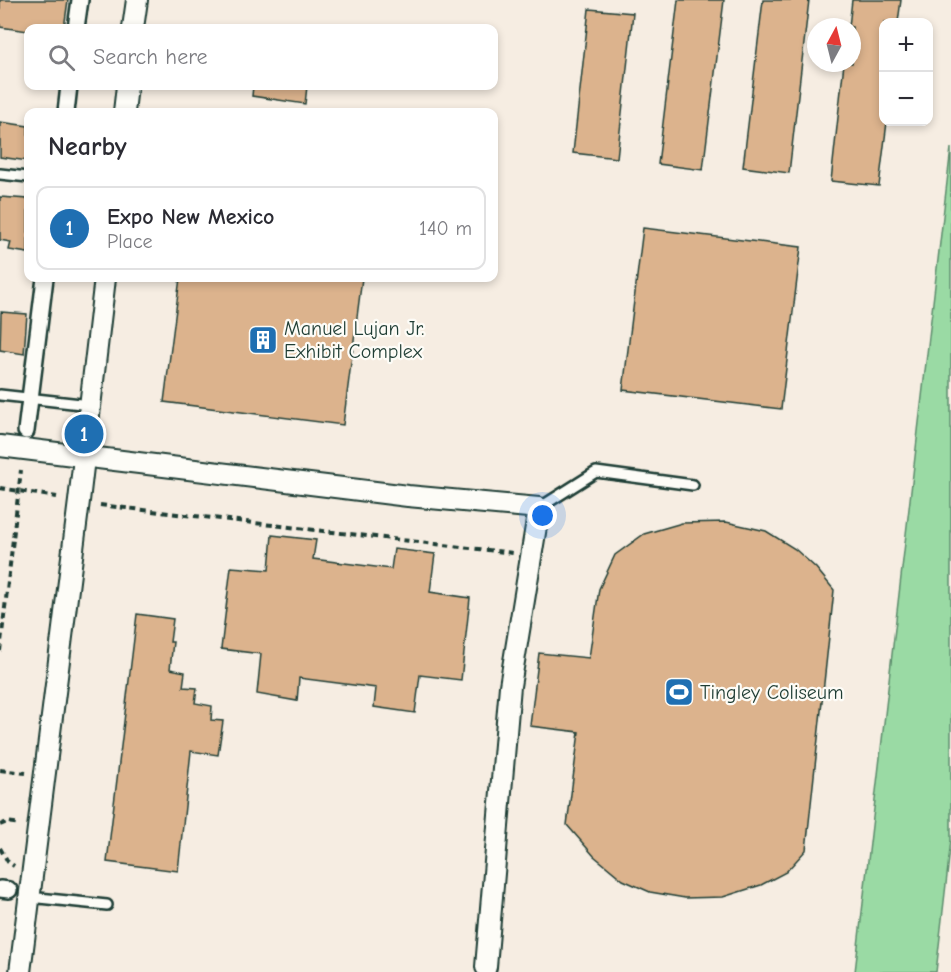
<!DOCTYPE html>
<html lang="en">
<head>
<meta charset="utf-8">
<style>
  :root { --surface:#fff; --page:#f2f2f3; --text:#2b2b33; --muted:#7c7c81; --line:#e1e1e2; --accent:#1f6fb2 }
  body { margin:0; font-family:"Comic Neue",sans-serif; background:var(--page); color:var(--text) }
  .controls { position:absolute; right:18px; top:18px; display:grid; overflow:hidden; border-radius:12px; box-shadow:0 3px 9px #0003 }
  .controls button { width:54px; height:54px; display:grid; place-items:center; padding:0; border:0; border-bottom:2px solid var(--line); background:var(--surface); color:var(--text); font:30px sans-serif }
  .compass { position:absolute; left:807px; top:18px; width:54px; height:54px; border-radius:50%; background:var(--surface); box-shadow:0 3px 9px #0003; rotate:7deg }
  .you { position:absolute; left:543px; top:516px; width:21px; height:21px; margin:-15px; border:4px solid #fff; border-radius:50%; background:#1a73e8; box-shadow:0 0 0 9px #1a73e833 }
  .badge { display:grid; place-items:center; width:39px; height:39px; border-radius:50%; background:var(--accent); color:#fff; font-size:20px; font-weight:700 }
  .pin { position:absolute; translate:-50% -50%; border:3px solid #fff; box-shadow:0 2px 6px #0006 }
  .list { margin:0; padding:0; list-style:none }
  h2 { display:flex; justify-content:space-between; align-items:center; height:78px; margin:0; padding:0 24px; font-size:26px }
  h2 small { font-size:20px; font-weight:400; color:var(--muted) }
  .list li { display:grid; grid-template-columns:39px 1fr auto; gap:18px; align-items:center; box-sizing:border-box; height:84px; margin:0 12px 12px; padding:0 12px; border:2px solid var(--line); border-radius:12px }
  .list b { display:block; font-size:22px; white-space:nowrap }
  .list p { margin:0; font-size:20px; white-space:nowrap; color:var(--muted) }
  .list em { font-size:20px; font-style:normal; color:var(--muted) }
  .icon { flex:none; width:33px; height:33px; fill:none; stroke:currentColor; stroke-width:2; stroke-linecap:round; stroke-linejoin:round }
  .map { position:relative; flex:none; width:951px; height:972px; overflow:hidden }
  .search { position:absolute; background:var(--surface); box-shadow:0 3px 9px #0003; left:24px; top:24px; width:474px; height:66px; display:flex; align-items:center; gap:15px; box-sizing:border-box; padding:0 21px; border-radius:12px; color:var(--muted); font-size:22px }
  .panel { position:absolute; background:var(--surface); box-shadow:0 3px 9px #0003; left:24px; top:108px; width:474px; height:174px; border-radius:12px }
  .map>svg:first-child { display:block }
  .green { fill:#9adaa4; stroke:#5c8c6c; stroke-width:1.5 }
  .building { fill:#dcb38d; stroke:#1f3d34; stroke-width:1.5 }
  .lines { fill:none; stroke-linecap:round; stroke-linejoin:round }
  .service-casing { stroke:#1f3d34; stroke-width:14 }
  .pedestrian-casing { stroke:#1f3d34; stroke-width:20 }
  .minor-casing { stroke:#1f3d34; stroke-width:24 }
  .path { stroke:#1f3d34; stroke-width:4; stroke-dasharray:6 4.5; stroke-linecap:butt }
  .service { stroke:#fdfcf7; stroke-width:9 }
  .pedestrian { stroke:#fdfcf7; stroke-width:15 }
  .minor { stroke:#fdfcf7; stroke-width:20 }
  .labels { text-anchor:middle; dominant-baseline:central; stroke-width:4.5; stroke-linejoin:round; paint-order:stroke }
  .poi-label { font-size:20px; fill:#1f3d34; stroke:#fdfcf7; text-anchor:start }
</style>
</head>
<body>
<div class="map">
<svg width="951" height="972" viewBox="0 0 951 972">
  <rect width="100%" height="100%" fill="#f6ede2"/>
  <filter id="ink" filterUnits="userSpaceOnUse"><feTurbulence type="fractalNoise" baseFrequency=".0167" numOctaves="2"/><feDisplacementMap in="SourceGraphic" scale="12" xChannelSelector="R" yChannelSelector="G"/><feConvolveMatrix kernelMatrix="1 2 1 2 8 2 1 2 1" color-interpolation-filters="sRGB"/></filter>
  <g filter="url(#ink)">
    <path class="green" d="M951,148V840L936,972H855Z"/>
    <g class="building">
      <path d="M0,0H68L64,28H28V31L0,27Z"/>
      <path d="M678,0H724L703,170L658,164Z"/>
      <path d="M763,0H809L789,173L743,167Z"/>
      <path d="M852,0H901L898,22H884V122H887L879,186L831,181L844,63H852V27H849Z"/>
      <path d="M589,9L633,13L617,158L573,153Z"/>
      <path d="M253,86H307L305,104L252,96Z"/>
      <path d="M0,122L28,126V161L0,157Z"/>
      <path d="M0,197L28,199V253L9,250L11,242L0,240Z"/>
      <path d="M643,228L801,247L781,409L623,390Z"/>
      <path d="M180,278H362L343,425L164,402Z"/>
      <path d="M1,312L27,314L24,354L0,350Z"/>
      <path d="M726,522L766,531L795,549L816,568L834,590L806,850L786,872L761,885L723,897L685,898L650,892L623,880L594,856L567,825L579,732L530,726L539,653L589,658L599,589L615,555L644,534L682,523Z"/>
      <path d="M272,535L316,540L313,559L391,569L394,549L435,554L430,592L470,598L461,680L420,675L415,713L374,707L376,688L299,678L297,701L257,694L261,654L221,649L231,567L269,570Z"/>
      <path d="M137,614L173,619L170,642H173L170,669L185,672L183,687L197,688L195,703L212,706L211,720L223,721L218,755L191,751L178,871L107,862Z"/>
    </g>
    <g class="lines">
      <g class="service-casing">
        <g id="service">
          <path d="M0,174L28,177"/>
          <path d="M0,395L90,405"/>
          <path d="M539,508L596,472L693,485"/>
          <path d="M29,897L107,905"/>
        </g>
      </g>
      <g class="pedestrian-casing">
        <g id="pedestrian">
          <path d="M76,28L80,0"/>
          <path d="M66,112L69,86"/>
          <path d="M26,431L45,278"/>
          <path d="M0,889L9,890"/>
        </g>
      </g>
      <g class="minor-casing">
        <g id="minor">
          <path d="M133,28L137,0"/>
          <path d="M124,112L127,86"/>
          <path d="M0,446L408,496L539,508L510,686L486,967"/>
          <path d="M20,972L79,501L105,278"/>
        </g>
      </g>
      <g class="path">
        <path d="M0,488L57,497"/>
        <path d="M100,505L513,553"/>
        <path d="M0,651L21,470"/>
        <path d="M0,770L26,773"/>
        <path d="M0,825L7,822L20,824"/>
        <path d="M0,848L8,862L14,866"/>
      </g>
      <use href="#service" class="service"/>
      <use href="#pedestrian" class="pedestrian"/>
      <use href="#minor" class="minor"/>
    </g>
  </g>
  <defs>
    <g id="building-square" transform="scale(1.5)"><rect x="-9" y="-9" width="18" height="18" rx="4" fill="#1f6fb2" stroke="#fdfcf7"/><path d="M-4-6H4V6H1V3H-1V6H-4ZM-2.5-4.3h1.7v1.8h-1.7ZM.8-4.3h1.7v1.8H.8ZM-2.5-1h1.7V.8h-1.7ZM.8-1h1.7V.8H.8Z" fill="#fff"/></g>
    <g id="stadium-square" transform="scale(1.5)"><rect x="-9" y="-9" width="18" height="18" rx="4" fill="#1f6fb2" stroke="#fdfcf7"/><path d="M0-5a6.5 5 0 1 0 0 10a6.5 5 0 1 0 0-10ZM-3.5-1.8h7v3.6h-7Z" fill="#fff"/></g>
  </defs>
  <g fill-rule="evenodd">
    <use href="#building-square" x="263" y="340"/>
    <use href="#stadium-square" x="679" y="692"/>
  </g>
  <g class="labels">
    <g class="poi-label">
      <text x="284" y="328">Manuel Lujan Jr.<tspan x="284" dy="23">Exhibit Complex</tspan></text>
      <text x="700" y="692">Tingley Coliseum</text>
    </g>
  </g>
</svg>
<div class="controls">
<button>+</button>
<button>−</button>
</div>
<svg class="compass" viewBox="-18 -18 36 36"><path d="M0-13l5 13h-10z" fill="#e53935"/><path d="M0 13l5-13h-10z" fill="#7c7c81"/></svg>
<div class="you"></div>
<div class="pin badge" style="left:84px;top:434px">1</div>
<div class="search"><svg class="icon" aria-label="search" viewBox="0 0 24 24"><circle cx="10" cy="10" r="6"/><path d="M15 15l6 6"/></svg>Search here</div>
<section class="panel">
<h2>Nearby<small></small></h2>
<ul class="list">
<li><span class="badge">1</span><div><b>Expo New Mexico</b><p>Place</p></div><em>140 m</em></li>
</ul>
</section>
</div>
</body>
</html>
